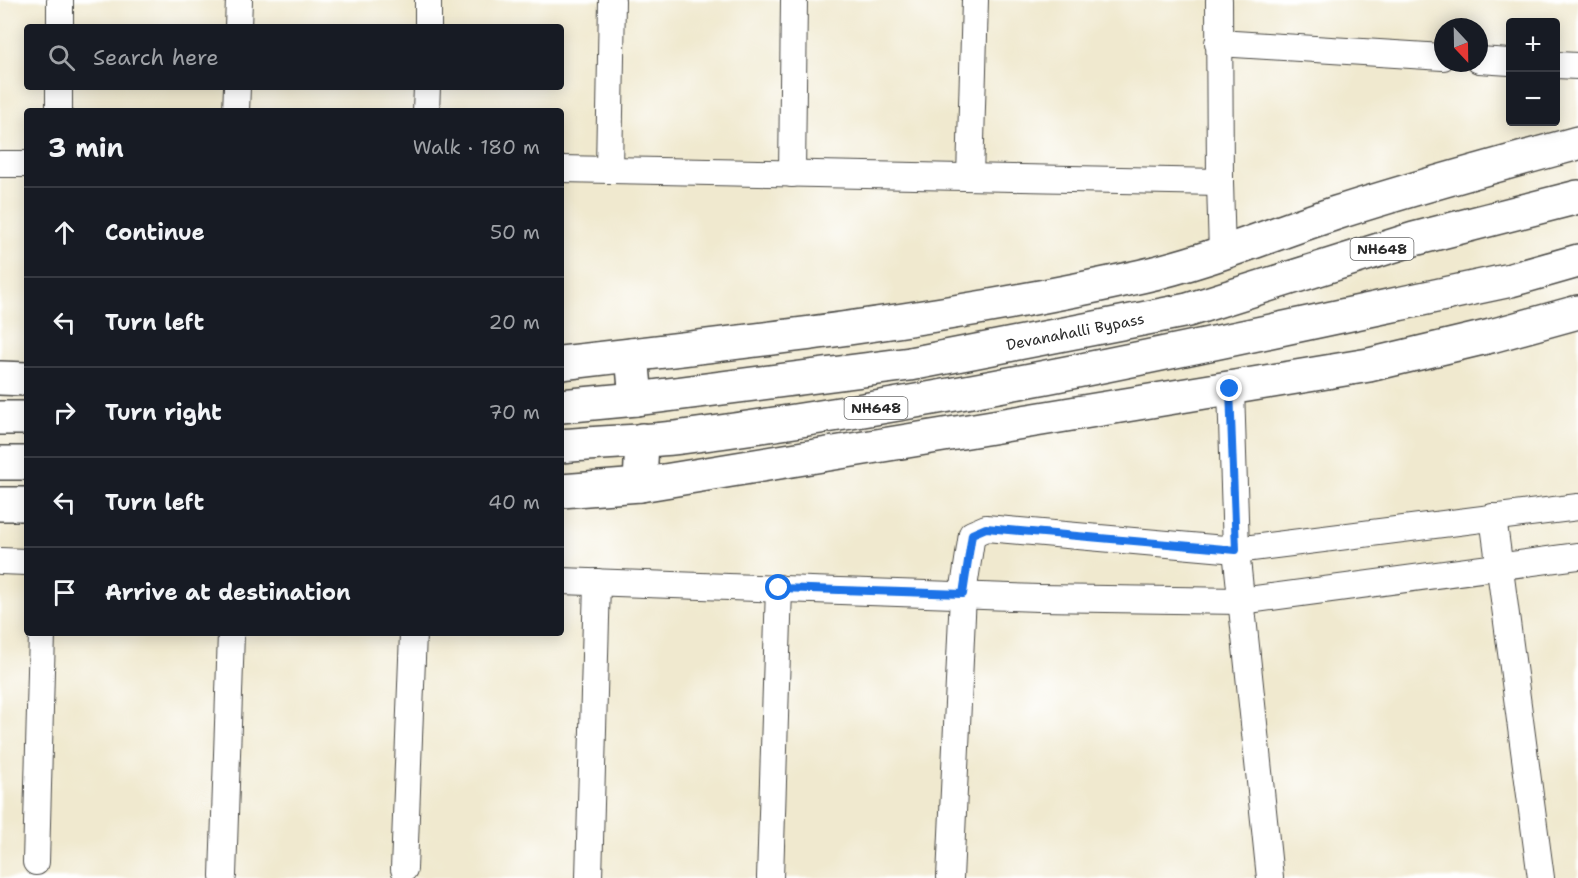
<!DOCTYPE html>
<html lang="en">
<head>
<meta charset="utf-8">
<style>
  :root { --surface:#171b24; --page:#20242c; --text:#f1f3f6; --muted:#9ea1a6; --line:#363941 }
  body { margin:0; font-family:"Shantell Sans",sans-serif; background:var(--page); color:var(--text) }
  .controls { position:absolute; right:18px; top:18px; display:grid; overflow:hidden; border-radius:6px; box-shadow:0 3px 15px #0003 }
  .controls button { width:54px; height:54px; display:grid; place-items:center; padding:0; border:0; border-bottom:2px solid var(--line); background:var(--surface); color:var(--text); font:30px sans-serif }
  .compass { position:absolute; left:1434px; top:18px; width:54px; height:54px; border-radius:50%; background:var(--surface); box-shadow:0 3px 15px #0003; rotate:158deg }
  .stop { position:absolute; width:18px; height:18px; margin:-14px; border:4px solid #1a73e8; border-radius:50%; background:#fff }
  .stop.end { background:#1a73e8; border-color:#fff; box-shadow:0 2px 6px #0008 }
  .list { margin:0; padding:0; list-style:none }
  h2 { display:flex; justify-content:space-between; align-items:center; height:78px; margin:0; padding:0 24px; font-size:26px }
  h2 small { font-size:20px; font-weight:400; color:var(--muted) }
  .list li { display:grid; grid-template-columns:39px 1fr auto; gap:18px; align-items:center; box-sizing:border-box; height:90px; padding:0 24px; border-top:2px solid var(--line) }
  .list b { display:block; font-size:22px; white-space:nowrap }
  .list em { font-size:20px; font-style:normal; color:var(--muted) }
  .icon { flex:none; width:33px; height:33px; fill:none; stroke:currentColor; stroke-width:2; stroke-linecap:round; stroke-linejoin:round }
  .map { position:relative; flex:none; width:1578px; height:878px; overflow:hidden }
  .search { position:absolute; background:var(--surface); box-shadow:0 3px 15px #0003; left:24px; top:24px; width:540px; height:66px; display:flex; align-items:center; gap:15px; box-sizing:border-box; padding:0 21px; border-radius:6px; color:var(--muted); font-size:22px }
  .panel { position:absolute; background:var(--surface); box-shadow:0 3px 15px #0003; left:24px; top:108px; width:540px; height:528px; border-radius:6px }
  .map>svg:first-child { display:block }
  .lines { fill:none; stroke-linecap:round; stroke-linejoin:round }
  .street-casing { stroke:#494844; stroke-width:28 }
  .secondary-casing { stroke:#494844; stroke-width:36 }
  .highway-casing { stroke:#494844; stroke-width:36 }
  .street { stroke:#fff; stroke-width:26 }
  .secondary { stroke:#fff; stroke-width:33 }
  .highway { stroke:#fff; stroke-width:33 }
  .route { stroke:#1a73e8; stroke-width:8 }
  .labels { text-anchor:middle; dominant-baseline:central; stroke-width:4.5; stroke-linejoin:round; paint-order:stroke }
  .shield { fill:#fff; stroke:#6b6b6b; stroke-width:1.5 }
  .shield-label { font-size:14px; font-weight:bold; fill:#2b2b2b }
  .street-label { font-size:15px; fill:#2b2b2b; stroke:#fff }
</style>
</head>
<body>
<div class="map">
<svg width="1578" height="878" viewBox="0 0 1578 878">
  <rect width="100%" height="100%" fill="#fff"/>
  <filter id="ink" filterUnits="userSpaceOnUse"><feTurbulence type="fractalNoise" baseFrequency=".0167" numOctaves="2"/><feDisplacementMap in="SourceGraphic" scale="12" xChannelSelector="R" yChannelSelector="G"/><feConvolveMatrix kernelMatrix="1 2 1 2 8 2 1 2 1" color-interpolation-filters="sRGB"/></filter>
  <filter id="wash" filterUnits="userSpaceOnUse"><feTurbulence type="fractalNoise" baseFrequency=".008" numOctaves="4" result="noise"/><feDisplacementMap in="SourceGraphic" scale="24" xChannelSelector="R" yChannelSelector="G"/><feGaussianBlur stdDeviation="1.35" result="paint"/><feColorMatrix in="noise" values="0 0 0 0 0 0 0 0 0 0 0 0 0 0 0 0 0 1.4 0 .05"/><feComposite in="paint" operator="in"/></filter>
  <g filter="url(#wash)">
    <rect width="100%" height="100%" fill="#f0e9cf"/>
  </g>
  <g filter="url(#ink)">
    <g class="lines">
      <g class="street-casing">
        <g id="street">
          <path d="M1219,0L1220,182L1222,254"/>
          <path d="M60,27V0"/>
          <path d="M238,27L239,0"/>
          <path d="M428,27V0"/>
          <path d="M1218,43L1443,57"/>
          <path d="M1479,60L1510,62"/>
          <path d="M1556,65L1578,66"/>
          <path d="M59,111V87"/>
          <path d="M236,111L237,87"/>
          <path d="M426,111L427,87"/>
          <path d="M0,164H27"/>
          <path d="M561,169L1220,182"/>
          <path d="M609,170L612,0"/>
          <path d="M792,174L794,0"/>
          <path d="M970,177L975,0"/>
          <path d="M1231,389L1236,550L1270,878"/>
          <path d="M1493,517L1541,878"/>
          <path d="M0,561L27,562"/>
          <path d="M561,581L1039,598L1241,601L1578,556"/>
          <path d="M36,862L42,633"/>
          <path d="M404,869L413,633"/>
          <path d="M223,876L231,633"/>
          <path d="M589,878L597,582"/>
          <path d="M770,878L779,588"/>
          <path d="M950,878L963,594L972,534L986,528L1236,550L1578,507"/>
        </g>
      </g>
      <g class="secondary-casing">
        <g id="secondary">
          <path d="M561,363C756,341 950,319 1142,276C1209,261 1271,234 1336,213C1416,187 1497,165 1578,143"/>
          <path d="M0,378L27,379"/>
          <path d="M561,491L640,485L1369,365L1491,336L1578,312"/>
          <path d="M0,504H27"/>
        </g>
      </g>
      <g class="highway-casing">
        <g id="highway">
          <path d="M632,355L636,399"/>
          <path id="s1" d="M561,406L636,399L910,364L1188,310L1414,239L1578,197"/>
          <path d="M0,418H27"/>
          <path d="M561,446C601,442 642,442 682,437C961,401 1236,338 1511,280L1578,261"/>
          <path d="M0,463H27"/>
          <path d="M640,485L642,440"/>
        </g>
      </g>
      <use href="#street" class="street"/>
      <use href="#secondary" class="secondary"/>
      <use href="#highway" class="highway"/>
    </g>
  </g>
  <g class="lines" filter="url(#ink)">
    <path class="route" d="M779,588L963,594L972,534L986,528L1236,550L1230,389"/>
  </g>
  <g class="labels">
    <g class="shield">
      <rect x="1350.5" y="238" width="63" height="22" rx="4.5"/>
      <rect x="844.5" y="397" width="63" height="22" rx="4.5"/>
    </g>
    <g class="shield-label">
      <text x="1382" y="249">NH648</text>
      <text x="876" y="408">NH648</text>
    </g>
    <g class="street-label">
      <text stroke="none"><textPath href="#s1" startOffset="520">Devanahalli Bypass</textPath></text>
    </g>
  </g>
</svg>
<div class="controls">
<button>+</button>
<button>−</button>
</div>
<svg class="compass" viewBox="-18 -18 36 36"><path d="M0-13l5 13h-10z" fill="#e53935"/><path d="M0 13l5-13h-10z" fill="#9ea1a6"/></svg>
<div class="stop" style="left:779px;top:588px"></div>
<div class="stop end" style="left:1230px;top:389px"></div>
<div class="search"><svg class="icon" aria-label="search" viewBox="0 0 24 24"><circle cx="10" cy="10" r="6"/><path d="M15 15l6 6"/></svg>Search here</div>
<section class="panel">
<h2>3 min<small>Walk · 180 m</small></h2>
<ul class="list">
<li><svg class="icon" aria-label="ahead" viewBox="0 0 24 24"><path d="M12 20V5M6 11l6-6 6 6"/></svg><div><b>Continue</b></div><em>50 m</em></li>
<li><svg class="icon" aria-label="left" viewBox="0 0 24 24"><path d="M17 20v-9H6M10 6l-5 5 5 5"/></svg><div><b>Turn left</b></div><em>20 m</em></li>
<li><svg class="icon" aria-label="right" viewBox="0 0 24 24"><path d="M7 20v-9h11M14 6l5 5-5 5"/></svg><div><b>Turn right</b></div><em>70 m</em></li>
<li><svg class="icon" aria-label="left" viewBox="0 0 24 24"><path d="M17 20v-9H6M10 6l-5 5 5 5"/></svg><div><b>Turn left</b></div><em>40 m</em></li>
<li><svg class="icon" aria-label="arrive" viewBox="0 0 24 24"><path d="M6 21V4h12l-3 4 3 4H6"/></svg><div><b>Arrive at destination</b></div></li>
</ul>
</section>
</div>
</body>
</html>
